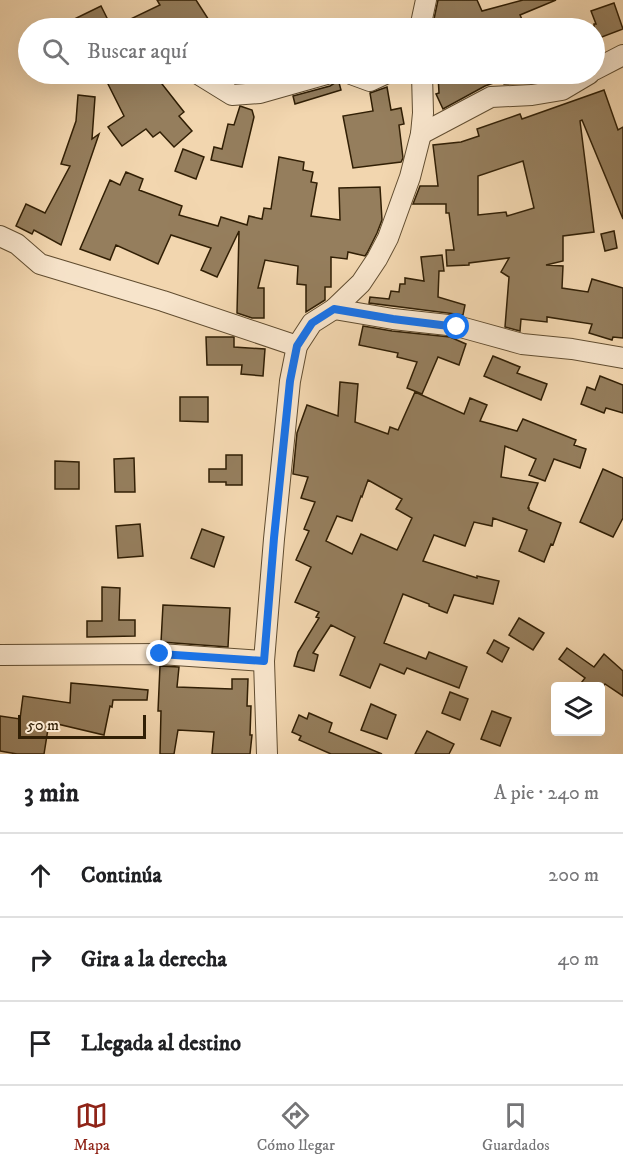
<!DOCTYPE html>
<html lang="es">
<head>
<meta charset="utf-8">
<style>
  :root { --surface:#fff; --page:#f2f2f2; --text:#202124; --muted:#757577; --line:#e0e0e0; --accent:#8f2418 }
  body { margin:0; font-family:"IM FELL DW Pica",serif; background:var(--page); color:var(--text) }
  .controls { position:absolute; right:18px; bottom:18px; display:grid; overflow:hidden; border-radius:6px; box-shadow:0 6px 24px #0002 }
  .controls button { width:54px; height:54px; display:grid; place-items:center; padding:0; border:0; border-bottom:2px solid var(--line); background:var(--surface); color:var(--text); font:30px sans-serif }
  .scale { position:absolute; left:18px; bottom:15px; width:128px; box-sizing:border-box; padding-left:6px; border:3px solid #311f05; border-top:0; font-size:16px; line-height:21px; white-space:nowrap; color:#311f05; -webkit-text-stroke:4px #f7e4cb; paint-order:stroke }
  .stop { position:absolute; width:18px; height:18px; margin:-14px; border:4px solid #1a73e8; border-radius:50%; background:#fff }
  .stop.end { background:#1a73e8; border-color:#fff; box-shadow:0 2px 6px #0008 }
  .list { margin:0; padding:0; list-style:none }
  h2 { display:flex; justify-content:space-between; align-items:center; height:78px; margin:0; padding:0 24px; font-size:26px }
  h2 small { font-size:20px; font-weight:400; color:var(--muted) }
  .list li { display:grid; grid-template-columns:39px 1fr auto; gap:18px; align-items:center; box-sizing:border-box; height:84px; padding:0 24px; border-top:2px solid var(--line) }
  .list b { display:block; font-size:22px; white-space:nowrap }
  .list em { font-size:20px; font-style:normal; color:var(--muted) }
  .icon { flex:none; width:33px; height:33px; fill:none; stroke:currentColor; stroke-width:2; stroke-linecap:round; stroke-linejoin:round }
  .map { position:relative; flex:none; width:623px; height:754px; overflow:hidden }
  .search { position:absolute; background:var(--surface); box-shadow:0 6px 24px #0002; left:18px; right:18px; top:18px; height:66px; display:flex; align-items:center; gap:15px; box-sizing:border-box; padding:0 21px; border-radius:33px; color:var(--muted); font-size:22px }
  .sheet { height:330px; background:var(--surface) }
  nav { display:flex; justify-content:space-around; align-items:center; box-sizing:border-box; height:84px; border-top:2px solid var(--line); background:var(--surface); font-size:16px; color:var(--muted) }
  nav a { display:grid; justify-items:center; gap:3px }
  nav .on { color:var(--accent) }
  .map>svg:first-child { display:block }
  .building { fill:#957e5d; stroke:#311f05; stroke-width:1.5; fill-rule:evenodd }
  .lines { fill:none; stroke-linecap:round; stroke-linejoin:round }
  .minor-casing { stroke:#614d30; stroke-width:22 }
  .minor { stroke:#f7e4cb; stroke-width:20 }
  .route { stroke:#1a73e8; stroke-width:8 }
</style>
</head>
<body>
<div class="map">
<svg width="623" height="754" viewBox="0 0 623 754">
  <rect width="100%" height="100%" fill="#f2d6af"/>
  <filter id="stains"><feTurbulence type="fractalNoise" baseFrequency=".00333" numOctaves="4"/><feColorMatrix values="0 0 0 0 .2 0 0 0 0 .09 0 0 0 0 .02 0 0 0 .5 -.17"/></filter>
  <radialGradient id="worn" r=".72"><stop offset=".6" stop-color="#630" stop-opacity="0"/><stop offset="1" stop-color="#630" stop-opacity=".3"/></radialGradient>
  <g class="building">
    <path d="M157,0H196L214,28H174L170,21L154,28H56L101,6L112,28L160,5Z"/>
    <path d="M438,0H477L482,11L523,0H556L520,15L525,26L515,28H469L466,21L452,28H439L434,19Z"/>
    <path d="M614,3L623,29L594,40V24H596L591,11Z"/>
    <path d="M103,74H180L162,84L184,112L179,116L192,131L174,147L160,132L153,137L146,129L122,146L108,127L124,116Z"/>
    <path d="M468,74H556L540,81L531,83L504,84L502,80L485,86L443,109L436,94L439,93L438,75Z"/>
    <path d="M338,79L341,90L295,104L293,96L330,86L335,83Z"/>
    <path d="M387,87L391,110L401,108L404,124L399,125L403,158L401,162L353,168L343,116L373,111L370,93Z"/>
    <path d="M604,90L618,130L623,127V219L582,120L580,121L594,232L563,236V261L546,265L563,266L562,288L588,292L592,279L623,288V338L613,337L612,340L589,333L592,324L547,317V322L521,319L520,331L505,327L509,277L501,272L509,258L469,263V265L447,266L446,250H454L449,213H446V204H413L420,186H438L433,145L461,142L479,136L477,129L520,114L522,119ZM523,161L534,208L507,216L506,212L478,215V176Z"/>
    <path d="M78,95L95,97L92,139L99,134L61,245L34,230L32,234L16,226L26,204L45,213L70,166L61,164L76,121Z"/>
    <path d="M240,106L252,110L254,117L242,167L211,160L214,147L222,149L228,124L234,125Z"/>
    <path d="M183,149L204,157L196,179L175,171Z"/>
    <path d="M279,157L304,162L303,170L313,172L311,182L317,183L311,216L340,220L339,188L380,187L382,220L377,233L367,253L365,256L348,252L347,259L331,257V287H325V300L306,312V285L297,284L298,266L265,260L258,288H264V318H252L237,313L239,231L217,277L201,270L211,248L171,235L158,264L116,245L110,260L80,249L110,180L120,185L126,172L143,179L139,190L182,206L179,215L218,226L221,217L247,225L249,216L262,219L264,208L271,209Z"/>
    <path d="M614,231L617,248L605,251L601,234Z"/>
    <path d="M442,255L444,271H439L438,297L465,305L463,315L369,303L370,297L389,299L391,291L399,292L400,284H405V278L424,281L421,257Z"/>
    <path d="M363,326L392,331L450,337L466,344L459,365L438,357L422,394L407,388L417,362L397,357L398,353L359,345Z"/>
    <path d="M206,337H234V347L265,349L263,376L241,374L242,365H207Z"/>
    <path d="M493,356L520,367L517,373L547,384L541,400L484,376Z"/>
    <path d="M600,376L623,385V413L606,408L604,413L581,404L587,387L595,390Z"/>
    <path d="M340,382L358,384L355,422L388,434L390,427L398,430L415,392L464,414L470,398L487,405L480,421L517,431L523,419L576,440L574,445L586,449L580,468L554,459L545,481L529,475L536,459L505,446L501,477L538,483L528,508H529V510L561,523L553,545L551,544L544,562L519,551L527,530L493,518L492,526L474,522L465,546L434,535L423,561L477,578V576L499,581L493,604L454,595L447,613L429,606V604L403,594L384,643L426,659L429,652L467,667L459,688L407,668L404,674L380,664L370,688L340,675L355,637L331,625L313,653L318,655L314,671L294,666L298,652L319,618L316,617L319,612L295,602L311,567L296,560L309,531L304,529L315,502L301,498L308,477L293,474L297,433L307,405L338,416ZM368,480L402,499L396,509L412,518L397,550L361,534L352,554L326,541L337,516L352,521L361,496L362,497Z"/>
    <path d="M180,397H208V422L180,421Z"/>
    <path d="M226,455H242V485H226V482H209V469H226Z"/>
    <path d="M134,458L135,492H115L114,459Z"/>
    <path d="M55,461L79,462V489H55Z"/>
    <path d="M603,469L623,478V518L613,537L580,522Z"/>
    <path d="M140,524L143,556L118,558L116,526Z"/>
    <path d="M202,529L224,537L214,567L191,558Z"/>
    <path d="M102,587L120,588L119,620H135V636L87,637V621H102Z"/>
    <path d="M163,605L230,608L228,647L161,642Z"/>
    <path d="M519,618L544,633L533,650L509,635Z"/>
    <path d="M494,640L509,648L502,662L487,653Z"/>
    <path d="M567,648L594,667L604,654L623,671V696L605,684L603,687H578L585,678L559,659Z"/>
    <path d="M160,666L179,667L177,687L232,689V679H248L247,706H251L250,735H252L250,754H212L214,732L178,730L174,754H160L161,711H158Z"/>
    <path d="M71,683L148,690L147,700H113L112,707L110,706L104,735L53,723L52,729H48L44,754H17L0,751V716L20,719L23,696L70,703Z"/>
    <path d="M450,692L468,699L460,720L442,713Z"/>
    <path d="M371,704L396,715L387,739L361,730Z"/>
    <path d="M492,711L511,718L500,746L481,739Z"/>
    <path d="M309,713L332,723L329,732L382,754H331L299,740L301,736L292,732L299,715L307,719Z"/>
    <path d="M427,731L454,744L449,754H415Z"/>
  </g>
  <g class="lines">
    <g class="minor-casing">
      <g id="minor">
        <path d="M420,28L426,0"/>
        <path d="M594,70L623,55"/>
        <path d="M198,74L232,95L260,93L327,74"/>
        <path d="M351,74L370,81L385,74"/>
        <path d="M421,134L491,97L532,95L562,90L589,74"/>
        <path d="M0,236L17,244L40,264L163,301L297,346"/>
        <path d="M334,309L393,319L457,326L522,344L572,349L623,358"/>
        <path d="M0,655L160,654L264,661"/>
        <path d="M267,754L264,661L274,539L290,381L297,346L312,323L334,309L361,283L377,259L388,238L410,177L421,134L423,113L422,74"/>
      </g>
    </g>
    <use href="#minor" class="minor"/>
  </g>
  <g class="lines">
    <path class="route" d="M160,654L264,661L274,538L290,381L297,346L312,323L334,309L393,319L457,327"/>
  </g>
  <rect width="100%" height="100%" filter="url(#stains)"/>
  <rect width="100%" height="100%" fill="url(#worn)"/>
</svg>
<div class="controls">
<button><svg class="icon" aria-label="layers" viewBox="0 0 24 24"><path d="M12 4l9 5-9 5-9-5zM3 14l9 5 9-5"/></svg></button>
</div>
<div class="scale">50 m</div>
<div class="stop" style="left:457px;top:327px"></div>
<div class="stop end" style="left:160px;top:654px"></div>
<div class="search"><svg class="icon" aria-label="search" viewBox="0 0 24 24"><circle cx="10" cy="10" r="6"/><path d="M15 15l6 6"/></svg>Buscar aquí</div>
</div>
<section class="sheet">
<h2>3 min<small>A pie · 240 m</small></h2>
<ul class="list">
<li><svg class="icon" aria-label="ahead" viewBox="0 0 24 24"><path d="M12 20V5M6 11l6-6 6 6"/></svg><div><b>Continúa</b></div><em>200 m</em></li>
<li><svg class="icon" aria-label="right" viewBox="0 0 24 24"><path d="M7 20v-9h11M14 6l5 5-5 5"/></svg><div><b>Gira a la derecha</b></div><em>40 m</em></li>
<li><svg class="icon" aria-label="arrive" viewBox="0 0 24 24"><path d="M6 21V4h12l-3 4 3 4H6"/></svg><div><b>Llegada al destino</b></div></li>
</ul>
</section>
<nav>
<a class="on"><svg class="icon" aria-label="map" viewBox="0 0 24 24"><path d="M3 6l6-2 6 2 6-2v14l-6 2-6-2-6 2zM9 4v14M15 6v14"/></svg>Mapa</a>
<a><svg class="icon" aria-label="directions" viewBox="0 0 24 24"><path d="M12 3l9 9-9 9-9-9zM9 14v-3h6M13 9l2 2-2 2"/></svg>Cómo llegar</a>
<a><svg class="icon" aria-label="saved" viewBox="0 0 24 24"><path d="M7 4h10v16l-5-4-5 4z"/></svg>Guardados</a>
</nav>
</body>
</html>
